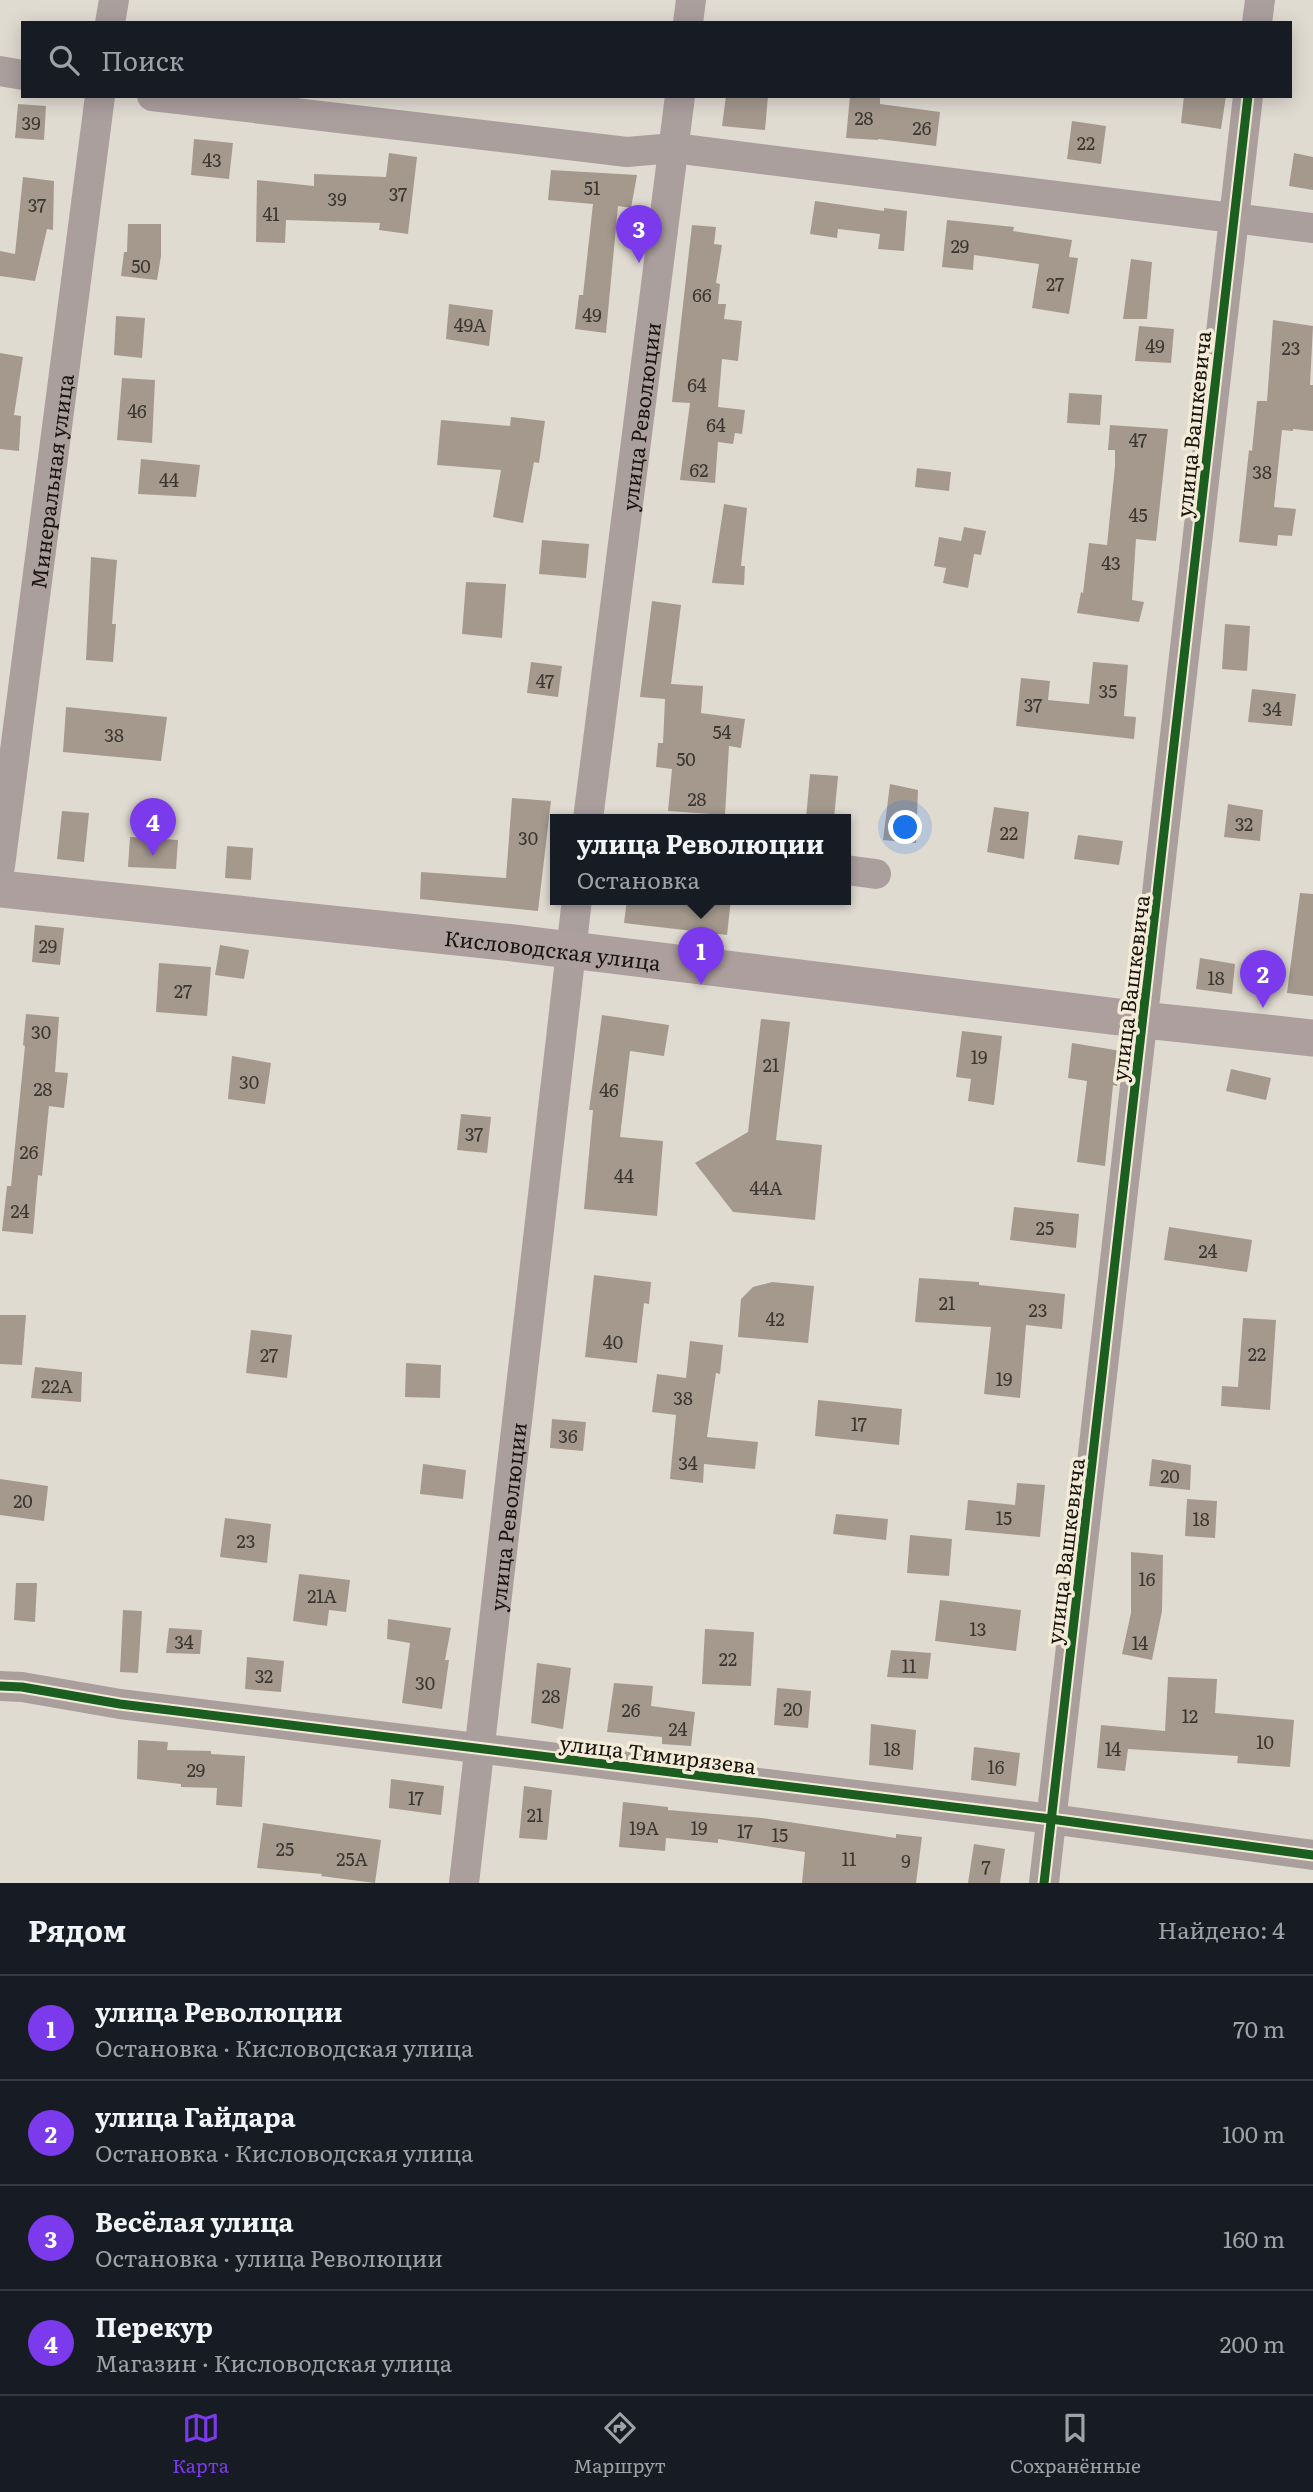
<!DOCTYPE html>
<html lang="ru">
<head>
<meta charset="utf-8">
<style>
  :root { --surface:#171b24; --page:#242831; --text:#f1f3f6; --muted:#9ea1a6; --line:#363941; --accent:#7c3aed }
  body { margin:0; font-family:Literata,serif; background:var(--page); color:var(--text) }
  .you { position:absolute; left:906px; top:828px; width:24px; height:24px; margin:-18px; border:5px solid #fff; border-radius:50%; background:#1a73e8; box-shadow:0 0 0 10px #1a73e833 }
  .badge { display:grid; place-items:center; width:46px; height:46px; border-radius:50%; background:var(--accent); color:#fff; font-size:23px; font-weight:700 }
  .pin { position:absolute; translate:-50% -58px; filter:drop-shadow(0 2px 4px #0008) }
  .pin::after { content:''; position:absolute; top:37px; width:24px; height:21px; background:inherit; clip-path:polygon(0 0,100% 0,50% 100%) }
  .popup { position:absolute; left:550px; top:814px; width:301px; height:91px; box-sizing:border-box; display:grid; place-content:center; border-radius:0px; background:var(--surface); filter:drop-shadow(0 2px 5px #0005); font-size:23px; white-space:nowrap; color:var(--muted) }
  .popup b { font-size:26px; color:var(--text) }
  .popup::after { content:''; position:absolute; left:50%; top:100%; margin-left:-14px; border:14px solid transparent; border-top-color:var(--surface) }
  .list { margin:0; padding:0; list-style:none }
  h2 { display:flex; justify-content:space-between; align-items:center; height:91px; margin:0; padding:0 28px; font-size:30px }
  h2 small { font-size:23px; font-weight:400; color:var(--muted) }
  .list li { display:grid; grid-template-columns:46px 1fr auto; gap:21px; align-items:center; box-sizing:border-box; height:105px; padding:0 28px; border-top:2px solid var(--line) }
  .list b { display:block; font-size:26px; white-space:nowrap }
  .list p { margin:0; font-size:23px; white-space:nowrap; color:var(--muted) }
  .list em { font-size:23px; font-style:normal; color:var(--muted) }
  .icon { flex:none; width:38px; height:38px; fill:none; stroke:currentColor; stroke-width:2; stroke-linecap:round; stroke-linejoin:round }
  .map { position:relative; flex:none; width:1313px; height:1883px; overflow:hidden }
  .search { position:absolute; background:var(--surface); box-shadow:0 4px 18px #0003; left:21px; right:21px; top:21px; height:77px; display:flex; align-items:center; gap:18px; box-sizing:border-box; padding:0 24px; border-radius:0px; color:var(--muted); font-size:26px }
  .sheet { height:511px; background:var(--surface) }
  nav { display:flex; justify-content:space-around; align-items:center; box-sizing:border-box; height:98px; border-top:2px solid var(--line); background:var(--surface); font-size:19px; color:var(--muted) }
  nav a { display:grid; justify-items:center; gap:4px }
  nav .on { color:var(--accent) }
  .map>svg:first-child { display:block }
  .building { fill:#a5998e }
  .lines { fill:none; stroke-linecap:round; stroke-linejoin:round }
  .minor { stroke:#ab9f9e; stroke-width:30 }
  .major { stroke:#ad9f9d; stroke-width:37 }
  .cycleway-casing { stroke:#f3ebd8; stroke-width:13 }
  .cycleway { stroke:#1b5e20; stroke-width:9 }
  .labels { text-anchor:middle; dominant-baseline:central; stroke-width:7; stroke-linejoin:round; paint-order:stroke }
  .number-label { font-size:18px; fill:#3c3730 }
  .street-label { font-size:21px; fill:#191610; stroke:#f3ebd8 }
</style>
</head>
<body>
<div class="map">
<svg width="1313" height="1883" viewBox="0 0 1313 1883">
  <rect width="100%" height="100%" fill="#e0dbd1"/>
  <g class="building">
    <path d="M726,96H768L765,130L722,126Z"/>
    <path d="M850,96H880V104L940,112L936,146L878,139V140L846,138Z"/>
    <path d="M1184,96H1226L1221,129L1181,123Z"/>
    <path d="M18,104L46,106L44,140L15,138Z"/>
    <path d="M1072,121L1106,126L1101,164L1067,159Z"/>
    <path d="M194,139L233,143L229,179L191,175Z"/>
    <path d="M389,153L417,157L408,234L379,230L380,223L286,220L285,243L256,242L257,180L314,186V174L386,177Z"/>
    <path d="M1294,153L1313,157V190L1289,186Z"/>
    <path d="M551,170L637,175L631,208L618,206L606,333L575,329L579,295H583L593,204L548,200Z"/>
    <path d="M23,177L54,181L53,230L47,229L35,281L0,276V251L15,254Z"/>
    <path d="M815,201L884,211V208L907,211L904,251L878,249L880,234L838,229L837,238L810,234Z"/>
    <path d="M947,220L1014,227L1013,231L1072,240L1069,257L1078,258L1069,314L1032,308L1039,264L974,255L973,270L942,267Z"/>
    <path d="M128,224H161V256L157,280L121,276L124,252H127Z"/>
    <path d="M692,225L716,227L714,244L722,245L716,283L720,284L718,304H726L724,319L742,321L738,361L722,359L718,407L745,410L742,434L735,433L733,444L718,442L715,483L680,480L690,403L672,402Z"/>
    <path d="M1131,259L1152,262L1147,319H1123Z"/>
    <path d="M449,304L493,310L489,346L446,339Z"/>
    <path d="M116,316L145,318L142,358L114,355Z"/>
    <path d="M1273,320L1313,326L1310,385H1313V431L1293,429V431L1282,430L1274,507L1296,509L1292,536L1278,535L1277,546L1239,542L1249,450L1252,451L1257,401H1267Z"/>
    <path d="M1139,326L1174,329L1171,363L1135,361Z"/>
    <path d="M0,353L23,357L14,415L21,416L19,451L0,449Z"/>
    <path d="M122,378L155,380L152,443L117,440Z"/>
    <path d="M1069,393L1102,395L1100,425L1067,423Z"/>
    <path d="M511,417L545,421L539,463L534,462L523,523L493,517L501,470L437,465L441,420L510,426Z"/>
    <path d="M1110,425L1168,429L1156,541L1136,539L1132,600L1144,602L1139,622L1077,613L1081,592L1083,593L1089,543L1107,545L1115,466V450H1108Z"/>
    <path d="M141,459L200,465L196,497L138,494Z"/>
    <path d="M917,468L951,472L949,491L915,487Z"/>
    <path d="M724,504L747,508L741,566H745L744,585L712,583Z"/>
    <path d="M964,527L986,531L981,555L974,554L968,588L943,583L946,568L934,566L939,537L961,541Z"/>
    <path d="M542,540L589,544L586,578L539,574Z"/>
    <path d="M91,557L117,560L112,624H116L113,662L86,660Z"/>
    <path d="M466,582L506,584L502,638L462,634Z"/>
    <path d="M652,601L681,605L671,684L703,686L701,713L745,719L741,748L729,746L725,815L668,811L672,769L656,767L658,743H663L665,699L640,697Z"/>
    <path d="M1225,624L1250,626L1247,671L1222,669Z"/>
    <path d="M531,662L562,666L558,697L527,693Z"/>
    <path d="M1093,662L1128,665L1124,716L1136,717L1134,739L1016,726L1021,678L1050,681L1048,700L1089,704Z"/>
    <path d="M1252,689L1296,694L1292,726L1248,722Z"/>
    <path d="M66,707L167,717L161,761L63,752Z"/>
    <path d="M810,774L838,776L834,819H806Z"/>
    <path d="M890,784L918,790L916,843L883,840Z"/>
    <path d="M512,798L551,801L538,911L420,899L421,872L506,878Z"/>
    <path d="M1228,804L1263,810L1260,841L1224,837Z"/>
    <path d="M994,807L1029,812L1024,859L987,852Z"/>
    <path d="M62,811L89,813L84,862L57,859Z"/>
    <path d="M1078,835L1123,841L1119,865L1074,859Z"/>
    <path d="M130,837L178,840L176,869L128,867Z"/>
    <path d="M227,846L253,848L251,880L225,878Z"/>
    <path d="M1300,893L1313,894V996L1287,993Z"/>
    <path d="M627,899H731L727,935L624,923Z"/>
    <path d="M35,925L64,928L60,965L32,962Z"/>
    <path d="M220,945L249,950L244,979L215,975Z"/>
    <path d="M1200,958L1235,964L1232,994L1196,989Z"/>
    <path d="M159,963L211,967L207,1016L156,1012Z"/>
    <path d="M26,1014L59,1017L55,1072L68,1073L64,1108L49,1106L42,1176L38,1175L33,1234L2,1231L7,1186H11L25,1046L23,1045Z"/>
    <path d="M602,1015L669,1025L664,1056L630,1051L620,1137L663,1141L657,1216L584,1209L593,1110H589Z"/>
    <path d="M761,1019L790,1022L776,1140L822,1145L815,1220L733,1212L695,1163L748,1132Z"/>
    <path d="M962,1031L1002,1036L994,1105L968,1101L971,1079L956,1077Z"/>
    <path d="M1072,1043L1121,1051L1117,1086L1113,1085L1105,1166L1077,1162L1087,1081L1068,1078Z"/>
    <path d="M232,1056L271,1063L265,1104L228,1099Z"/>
    <path d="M1231,1069L1271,1078L1266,1100L1226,1091Z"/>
    <path d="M461,1114L491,1117L487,1153L457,1150Z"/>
    <path d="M1014,1207L1079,1214L1076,1248L1010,1240Z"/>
    <path d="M1169,1227L1252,1240L1247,1272L1164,1260Z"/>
    <path d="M594,1275L651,1282L649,1304L644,1303L637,1363L585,1357Z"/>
    <path d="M919,1278L979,1282V1285L1065,1294L1062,1329L1026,1325L1020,1398L984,1394L991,1327L915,1322Z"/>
    <path d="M772,1282L814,1286L808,1343L738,1337L741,1299L753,1287Z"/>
    <path d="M0,1315H26L22,1365L0,1364Z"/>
    <path d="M1243,1318L1276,1320L1270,1410L1221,1406L1222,1386L1238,1387Z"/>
    <path d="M251,1330L292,1335L287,1378L246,1373Z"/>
    <path d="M690,1341L723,1345L720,1374L716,1373L707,1437L758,1442L755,1469L704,1464L703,1483L670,1479L676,1415L652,1412L657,1374L686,1378Z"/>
    <path d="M406,1363L441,1365L440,1398L405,1397Z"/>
    <path d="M35,1367L82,1372L81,1402L31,1398Z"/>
    <path d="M818,1400L902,1409L899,1445L815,1436Z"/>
    <path d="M552,1419L586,1422L583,1451L550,1448Z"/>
    <path d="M1152,1459L1191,1465L1190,1490L1149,1486Z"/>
    <path d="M423,1464L466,1470L463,1499L420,1494Z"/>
    <path d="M0,1479L48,1486L44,1521L0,1515Z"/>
    <path d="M1017,1483L1045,1485L1040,1537L965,1530L968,1500L1015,1505Z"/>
    <path d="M1187,1499L1217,1501L1215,1538L1185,1536Z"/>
    <path d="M836,1514L888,1519L886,1540L833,1534Z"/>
    <path d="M225,1518L271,1524L267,1563L220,1557Z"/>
    <path d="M910,1535L952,1539L949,1576L907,1573Z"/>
    <path d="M1131,1552L1163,1555L1162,1611L1152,1660L1122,1654L1131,1613Z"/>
    <path d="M299,1574L350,1580L346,1612L329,1610L327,1626L293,1621Z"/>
    <path d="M16,1583H37L35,1622L14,1620Z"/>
    <path d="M940,1600L1021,1610L1016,1651L935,1641Z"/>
    <path d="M123,1610L142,1611L138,1673L120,1672Z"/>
    <path d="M388,1619L451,1628L445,1660H449L442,1709L402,1703L410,1643L387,1639Z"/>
    <path d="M169,1628L202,1630L200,1654L166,1653Z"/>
    <path d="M705,1629L754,1632L751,1686L702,1684Z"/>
    <path d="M891,1650L931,1653L928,1679L887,1677Z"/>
    <path d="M247,1657L284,1661L281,1692L245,1689Z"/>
    <path d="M537,1663L571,1668L563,1729L531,1723Z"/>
    <path d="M1168,1677L1217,1679L1215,1713L1294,1720L1290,1767L1237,1763L1238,1756L1128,1749L1125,1771L1097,1768L1101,1725L1165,1731Z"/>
    <path d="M614,1683L653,1686L651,1706L695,1712L691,1746L662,1744V1737L607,1732Z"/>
    <path d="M777,1688L811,1691L808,1728L774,1725Z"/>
    <path d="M871,1724L916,1730L913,1770L869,1765Z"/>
    <path d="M138,1740L168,1742L167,1750L211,1751V1754L245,1756L242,1807L216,1805L217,1788L181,1787V1784L137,1779Z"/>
    <path d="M974,1747L1020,1753L1016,1786L971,1780Z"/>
    <path d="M391,1779L444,1786L441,1815L389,1808Z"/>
    <path d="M524,1786L552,1790L547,1840L519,1838Z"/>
    <path d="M623,1802L668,1807V1810L762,1818L896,1838V1834L922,1837L916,1883H802L805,1852L718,1839V1843L666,1838L665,1851L619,1847Z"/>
    <path d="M263,1823L381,1840L375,1883L321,1876L322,1874L257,1868Z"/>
    <path d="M974,1844L1005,1849L1000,1883H968Z"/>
  </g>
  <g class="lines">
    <g class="minor">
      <path d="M110,23L114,0"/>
      <path d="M688,23L691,0"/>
      <path d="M1257,23L1260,0"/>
      <path d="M0,71L23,75"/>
      <path d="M152,96L627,152L674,148L1313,228"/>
      <path id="s1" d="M588,819L680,96"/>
      <path id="s2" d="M0,866L100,96"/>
      <path d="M846,870L876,874"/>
      <path d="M0,1686L22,1687L120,1704L1051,1819L1313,1855"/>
      <path id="s3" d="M464,1883L577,899"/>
      <path d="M1044,1883L1248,96"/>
    </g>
    <path class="major" id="s4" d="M0,889L513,943L1143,1020L1313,1038"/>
    <g class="cycleway-casing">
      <g id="cycleway">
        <path d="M0,1686L22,1687L120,1704L1051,1819L1313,1855"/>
        <path d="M1044,1883L1248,96"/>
      </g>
    </g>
    <use href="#cycleway" class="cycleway"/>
  </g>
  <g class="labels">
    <g class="number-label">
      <text x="864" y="117">28</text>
      <text x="31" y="122">39</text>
      <text x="922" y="127">26</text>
      <text x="1086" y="142">22</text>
      <text x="212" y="159">43</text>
      <text x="592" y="187">51</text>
      <text x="398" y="193">37</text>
      <text x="337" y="198">39</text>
      <text x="37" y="204">37</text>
      <text x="271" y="213">41</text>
      <text x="960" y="245">29</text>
      <text x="141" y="265">50</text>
      <text x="1055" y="283">27</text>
      <text x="702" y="294">66</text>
      <text x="592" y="314">49</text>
      <text x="470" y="324">49А</text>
      <text x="1155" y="345">49</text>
      <text x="1291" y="347">23</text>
      <text x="697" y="384">64</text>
      <text x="137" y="410">46</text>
      <text x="716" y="424">64</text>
      <text x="1138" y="439">47</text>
      <text x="699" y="469">62</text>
      <text x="1262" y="471">38</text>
      <text x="169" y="479">44</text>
      <text x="1138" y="514">45</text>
      <text x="1111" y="562">43</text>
      <text x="545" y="680">47</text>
      <text x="1108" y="690">35</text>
      <text x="1033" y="704">37</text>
      <text x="1272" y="708">34</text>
      <text x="722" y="731">54</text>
      <text x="114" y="734">38</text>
      <text x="686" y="758">50</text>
      <text x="697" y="798">28</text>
      <text x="1244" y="823">32</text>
      <text x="1009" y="832">22</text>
      <text x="528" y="837">30</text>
      <text x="48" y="945">29</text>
      <text x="1216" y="977">18</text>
      <text x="183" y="990">27</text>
      <text x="41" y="1031">30</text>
      <text x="979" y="1056">19</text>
      <text x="771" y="1064">21</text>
      <text x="249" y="1081">30</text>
      <text x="43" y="1088">28</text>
      <text x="609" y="1089">46</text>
      <text x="474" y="1133">37</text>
      <text x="29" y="1151">26</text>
      <text x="624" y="1175">44</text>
      <text x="766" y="1187">44А</text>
      <text x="20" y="1210">24</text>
      <text x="1045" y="1227">25</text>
      <text x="1208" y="1250">24</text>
      <text x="947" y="1302">21</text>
      <text x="1038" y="1309">23</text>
      <text x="775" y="1318">42</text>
      <text x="613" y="1341">40</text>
      <text x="1257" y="1353">22</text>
      <text x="269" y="1354">27</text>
      <text x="1004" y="1378">19</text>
      <text x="57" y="1385">22А</text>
      <text x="683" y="1397">38</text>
      <text x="859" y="1423">17</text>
      <text x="568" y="1435">36</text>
      <text x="688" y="1462">34</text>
      <text x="1170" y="1475">20</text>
      <text x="23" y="1500">20</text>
      <text x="1004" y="1517">15</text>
      <text x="1201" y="1518">18</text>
      <text x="246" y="1540">23</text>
      <text x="1147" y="1578">16</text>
      <text x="322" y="1595">21А</text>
      <text x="978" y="1628">13</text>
      <text x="184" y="1641">34</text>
      <text x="1140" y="1642">14</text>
      <text x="728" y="1658">22</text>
      <text x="909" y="1665">11</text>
      <text x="264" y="1675">32</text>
      <text x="425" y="1682">30</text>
      <text x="551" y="1695">28</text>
      <text x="793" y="1708">20</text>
      <text x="631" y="1709">26</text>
      <text x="1190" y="1715">12</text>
      <text x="678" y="1728">24</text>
      <text x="1265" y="1741">10</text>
      <text x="892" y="1748">18</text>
      <text x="1113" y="1748">14</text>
      <text x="996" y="1766">16</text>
      <text x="196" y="1769">29</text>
      <text x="416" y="1797">17</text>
      <text x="535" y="1814">21</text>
      <text x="644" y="1827">19А</text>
      <text x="699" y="1827">19</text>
      <text x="745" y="1830">17</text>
      <text x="780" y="1834">15</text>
      <text x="285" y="1848">25</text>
      <text x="352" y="1858">25А</text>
      <text x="849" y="1858">11</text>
      <text x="906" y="1860">9</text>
      <text x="986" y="1866">7</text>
    </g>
    <g class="street-label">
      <text stroke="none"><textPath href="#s1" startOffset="406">улица Революции</textPath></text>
      <text transform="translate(1192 424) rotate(-84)">улица Вашкевича</text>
      <text stroke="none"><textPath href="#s2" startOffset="388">Минеральная улица</textPath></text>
      <text stroke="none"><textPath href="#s4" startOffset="556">Кисловодская улица</textPath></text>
      <text transform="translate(1129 988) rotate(-83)">улица Вашкевича</text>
      <text stroke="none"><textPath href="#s3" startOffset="369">улица Революции</textPath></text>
      <text transform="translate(1064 1551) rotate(-83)">улица Вашкевича</text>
      <text transform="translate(658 1753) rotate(7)">улица Тимирязева</text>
    </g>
  </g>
</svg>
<div class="you"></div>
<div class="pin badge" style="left:701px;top:985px">1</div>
<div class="popup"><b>улица Революции</b>Остановка</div>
<div class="pin badge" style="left:1263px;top:1008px">2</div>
<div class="pin badge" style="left:639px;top:263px">3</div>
<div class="pin badge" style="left:153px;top:856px">4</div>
<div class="search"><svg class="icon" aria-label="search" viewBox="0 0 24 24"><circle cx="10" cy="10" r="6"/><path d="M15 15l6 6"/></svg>Поиск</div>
</div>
<section class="sheet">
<h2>Рядом<small>Найдено: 4</small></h2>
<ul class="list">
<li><span class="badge">1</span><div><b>улица Революции</b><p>Остановка · Кисловодская улица</p></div><em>70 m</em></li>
<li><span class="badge">2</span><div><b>улица Гайдара</b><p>Остановка · Кисловодская улица</p></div><em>100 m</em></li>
<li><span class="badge">3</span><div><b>Весёлая улица</b><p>Остановка · улица Революции</p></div><em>160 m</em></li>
<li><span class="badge">4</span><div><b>Перекур</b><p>Магазин · Кисловодская улица</p></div><em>200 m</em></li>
</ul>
</section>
<nav>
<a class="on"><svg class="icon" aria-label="map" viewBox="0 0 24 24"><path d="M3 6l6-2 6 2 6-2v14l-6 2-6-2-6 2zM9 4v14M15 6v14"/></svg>Карта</a>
<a><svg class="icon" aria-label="directions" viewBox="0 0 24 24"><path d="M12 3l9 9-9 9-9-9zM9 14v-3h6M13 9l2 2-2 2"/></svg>Маршрут</a>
<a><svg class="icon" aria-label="saved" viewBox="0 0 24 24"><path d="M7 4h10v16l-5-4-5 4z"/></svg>Сохранённые</a>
</nav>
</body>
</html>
